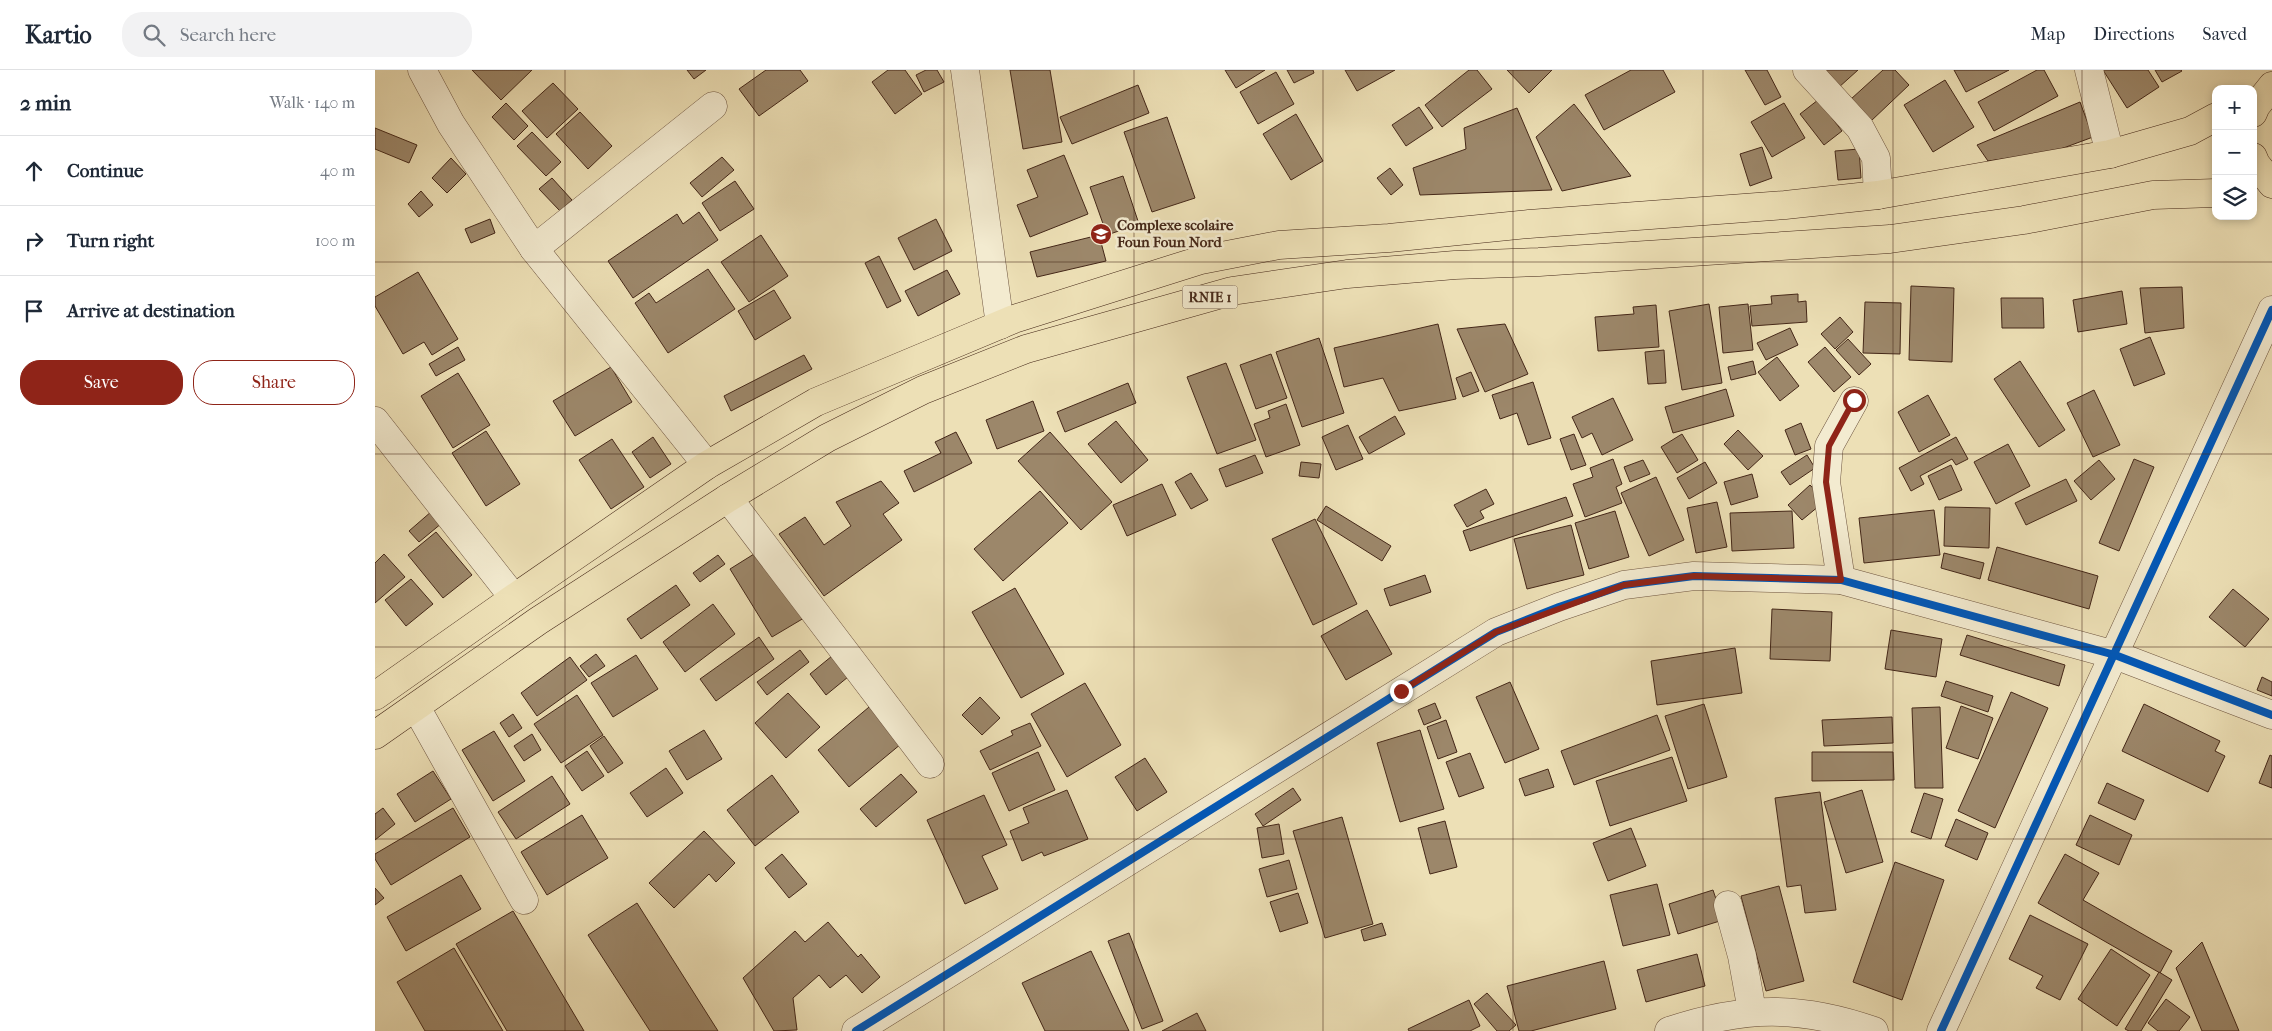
<!DOCTYPE html>
<html lang="en">
<head>
<meta charset="utf-8">
<style>
  :root { --surface:#fff; --page:#f2f2f3; --text:#1f2937; --muted:#747a83; --line:#e0e1e3; --accent:#8f2418 }
  body { margin:0; font-family:"IM FELL French Canon",serif; background:var(--page); color:var(--text) }
  .controls { position:absolute; right:15px; top:15px; display:grid; overflow:hidden; border-radius:10px; box-shadow:0 2px 8px #0003 }
  .controls button { width:45px; height:45px; display:grid; place-items:center; padding:0; border:0; border-bottom:1px solid var(--line); background:var(--surface); color:var(--text); font:25px sans-serif }
  .stop { position:absolute; width:15px; height:15px; margin:-11px; border:4px solid #8f2418; border-radius:50%; background:#fff }
  .stop.end { background:#8f2418; border-color:#fff; box-shadow:0 1px 5px #0008 }
  .list { margin:0; padding:0; list-style:none }
  h2 { display:flex; justify-content:space-between; align-items:center; height:65px; margin:0; padding:0 20px; font-size:21px }
  h2 small { font-size:16px; font-weight:400; color:var(--muted) }
  .list li { display:grid; grid-template-columns:32px 1fr auto; gap:15px; align-items:center; box-sizing:border-box; height:70px; padding:0 20px; border-top:1px solid var(--line) }
  .list b { display:block; font-size:19px; white-space:nowrap }
  .list em { font-size:16px; font-style:normal; color:var(--muted) }
  .actions { display:flex; gap:10px; padding:15px 20px }
  .actions a { flex:1; padding:11px 0; border:1px solid var(--accent); border-radius:20px; text-align:center; font-size:18px; color:var(--accent) }
  .actions .main { background:var(--accent); color:#fff }
  .icon { flex:none; width:28px; height:28px; fill:none; stroke:currentColor; stroke-width:2; stroke-linecap:round; stroke-linejoin:round }
  .map { position:relative; flex:none; width:1897px; height:961px; overflow:hidden }
  header { display:flex; align-items:center; gap:30px; box-sizing:border-box; height:70px; padding:0 25px; background:var(--surface); border-bottom:1px solid var(--line) }
  header strong { font-size:24px }
  nav { display:flex; gap:28px; margin-inline-start:auto; font-size:18px }
  .search { width:350px; height:45px; background:var(--page); display:flex; align-items:center; gap:12px; box-sizing:border-box; padding:0 18px; border-radius:20px; color:var(--muted); font-size:19px }
  main { display:flex }
  aside { flex:1; background:var(--surface) }
  .map>svg:first-child { display:block }
  .building { fill:#9c876a; stroke:#442718 }
  .lines { fill:none; stroke-linecap:round; stroke-linejoin:round }
  .minor-casing { stroke:#6e5540; stroke-width:29 }
  .highway-casing { stroke:#442718; stroke-width:29 }
  .minor { stroke:#f3ebd0; stroke-width:28 }
  .highway { stroke:#ede0b6; stroke-width:28 }
  .cycleway-casing { stroke:#f3ebd0; stroke-width:11 }
  .cycleway { stroke:#0057b8; stroke-width:8 }
  .route { stroke:#8f2418; stroke-width:6 }
  .grid { fill:none; stroke:#442718; stroke-width:1; stroke-opacity:0.55 }
  .labels { text-anchor:middle; dominant-baseline:central; stroke-width:5; stroke-linejoin:round; paint-order:stroke }
  .shield { fill:#f3ebd0; stroke:#78624f; stroke-width:1 }
  .shield-label { font-size:14px; font-weight:bold; fill:#442718 }
  .poi-label { font-size:15px; font-weight:bold; fill:#442718; stroke:#f3ebd0; text-anchor:start }
</style>
</head>
<body>
<header>
<strong>Kartio</strong>
<div class="search"><svg class="icon" aria-label="search" viewBox="0 0 24 24"><circle cx="10" cy="10" r="6"/><path d="M15 15l6 6"/></svg>Search here</div>
<nav><a>Map</a><a>Directions</a><a>Saved</a></nav>
</header>
<main>
<aside>
<h2>2 min<small>Walk · 140 m</small></h2>
<ul class="list">
<li><svg class="icon" aria-label="ahead" viewBox="0 0 24 24"><path d="M12 20V5M6 11l6-6 6 6"/></svg><div><b>Continue</b></div><em>40 m</em></li>
<li><svg class="icon" aria-label="right" viewBox="0 0 24 24"><path d="M7 20v-9h11M14 6l5 5-5 5"/></svg><div><b>Turn right</b></div><em>100 m</em></li>
<li><svg class="icon" aria-label="arrive" viewBox="0 0 24 24"><path d="M6 21V4h12l-3 4 3 4H6"/></svg><div><b>Arrive at destination</b></div></li>
</ul>
<div class="actions"><a class="main">Save</a><a>Share</a></div>
</aside>
<div class="map">
<svg width="1897" height="961" viewBox="0 0 1897 961">
  <rect width="100%" height="100%" fill="#ede0b6"/>
  <filter id="stains"><feTurbulence type="fractalNoise" baseFrequency=".004" numOctaves="4"/><feColorMatrix values="0 0 0 0 .2 0 0 0 0 .09 0 0 0 0 .02 0 0 0 .5 -.17"/></filter>
  <radialGradient id="worn" r=".72"><stop offset=".6" stop-color="#630" stop-opacity="0"/><stop offset="1" stop-color="#630" stop-opacity=".3"/></radialGradient>
  <g class="building">
    <path d="M97,0H157L126,30Z"/>
    <path d="M312,0H331L319,9Z"/>
    <path d="M391,0H425L433,11L384,46L364,19Z"/>
    <path d="M513,0H530L547,24L520,44L497,12Z"/>
    <path d="M551,0H562L569,12L549,22L541,5Z"/>
    <path d="M635,0H675L687,72L648,79Z"/>
    <path d="M850,0H890L861,18Z"/>
    <path d="M912,0H938L939,3L919,13Z"/>
    <path d="M970,0H1020L982,21Z"/>
    <path d="M1094,0H1102L1117,19L1067,57L1050,35Z"/>
    <path d="M1132,0H1177L1154,23Z"/>
    <path d="M1256,0H1288L1300,22L1229,60L1210,25Z"/>
    <path d="M1370,0H1392L1406,27L1390,35Z"/>
    <path d="M1447,0H1483L1463,18Z"/>
    <path d="M1508,0H1520L1534,15L1496,51L1476,29Z"/>
    <path d="M1579,0H1634L1591,22Z"/>
    <path d="M1662,0H1669L1683,26L1619,61L1603,32Z"/>
    <path d="M1728,0H1773L1784,17L1752,38Z"/>
    <path d="M1780,0H1806L1807,1L1787,12Z"/>
    <path d="M901,2L919,34L883,54L865,22Z"/>
    <path d="M1570,10L1599,57L1558,82L1529,35Z"/>
    <path d="M178,13L203,39L172,68L147,41Z"/>
    <path d="M763,15L774,43L697,74L685,47Z"/>
    <path d="M1443,30L1467,61L1449,75L1425,44Z"/>
    <path d="M1705,32L1718,67L1640,96L1635,88L1613,91L1602,75Z"/>
    <path d="M131,33L153,56L139,70L117,47Z"/>
    <path d="M1409,33L1430,68L1397,87L1376,52Z"/>
    <path d="M1199,34L1256,106L1187,121L1161,67Z"/>
    <path d="M1044,37L1058,58L1031,76L1017,55Z"/>
    <path d="M1142,38L1177,120L1045,125L1038,98L1091,79L1089,58Z"/>
    <path d="M205,42L237,76L213,99L181,64Z"/>
    <path d="M921,44L948,91L916,110L888,64Z"/>
    <path d="M792,47L820,128L777,142L749,62Z"/>
    <path d="M0,58L42,75L34,93L0,79Z"/>
    <path d="M157,62L186,92L171,106L142,76Z"/>
    <path d="M1387,77L1397,108L1375,116L1365,84Z"/>
    <path d="M1484,79L1486,108L1463,110L1460,81Z"/>
    <path d="M689,85L713,144L655,167L642,135L663,127L652,100Z"/>
    <path d="M347,87L359,100L327,127L315,113Z"/>
    <path d="M76,88L91,104L72,123L57,108Z"/>
    <path d="M1015,98L1028,115L1016,125L1002,108Z"/>
    <path d="M748,106L764,154L732,165L715,117Z"/>
    <path d="M177,108L197,130L185,141L164,119Z"/>
    <path d="M360,111L379,139L345,161L327,133Z"/>
    <path d="M46,121L58,135L44,147L33,134Z"/>
    <path d="M324,142L343,170L258,228L233,191L302,144L308,154Z"/>
    <path d="M115,149L120,163L96,173L90,159Z"/>
    <path d="M561,149L577,181L539,200L523,168Z"/>
    <path d="M386,165L413,206L374,232L346,192Z"/>
    <path d="M724,165L731,191L662,207L655,182Z"/>
    <path d="M504,186L526,231L512,238L490,193Z"/>
    <path d="M333,199L360,239L293,283L260,233L274,223L281,233Z"/>
    <path d="M572,200L585,224L543,246L530,221Z"/>
    <path d="M43,202L83,269L57,285L49,272L28,284L0,236V227Z"/>
    <path d="M1536,216L1579,218L1577,292L1534,290Z"/>
    <path d="M1807,217L1809,258L1770,263L1765,218Z"/>
    <path d="M399,220L416,248L380,270L363,241Z"/>
    <path d="M1747,221L1752,254L1703,262L1698,230Z"/>
    <path d="M1423,224V232L1431,231L1432,252L1377,256L1375,236L1397,234L1396,226Z"/>
    <path d="M1626,228H1668L1669,258H1627Z"/>
    <path d="M1490,232L1526,233L1525,284L1488,283Z"/>
    <path d="M1334,234L1347,313L1307,320L1294,241Z"/>
    <path d="M1373,234L1378,280L1348,283L1344,237Z"/>
    <path d="M1281,235L1284,277L1223,281L1220,247L1259,244L1258,237Z"/>
    <path d="M1465,247L1478,262L1460,279L1446,264Z"/>
    <path d="M1063,254L1081,329L1024,341L1008,308L969,317L959,278Z"/>
    <path d="M1130,254L1153,304L1110,322L1082,259Z"/>
    <path d="M1415,258L1423,275L1391,290L1382,273Z"/>
    <path d="M1775,267L1790,304L1759,316L1745,279Z"/>
    <path d="M944,268L969,343L927,357L901,282Z"/>
    <path d="M1473,269L1496,294L1484,305L1461,280Z"/>
    <path d="M83,277L90,290L61,306L54,294Z"/>
    <path d="M1450,277L1476,307L1459,322L1433,292Z"/>
    <path d="M1289,280L1291,313L1273,314L1270,282Z"/>
    <path d="M896,284L912,328L881,339L865,295Z"/>
    <path d="M429,285L437,299L356,341L349,326Z"/>
    <path d="M1402,287L1424,316L1405,331L1383,302Z"/>
    <path d="M1378,291L1381,304L1356,310L1353,297Z"/>
    <path d="M1645,291L1690,360L1664,377L1619,309Z"/>
    <path d="M851,293L881,370L842,384L812,307Z"/>
    <path d="M236,297L257,332L200,366L178,331Z"/>
    <path d="M1096,302L1104,321L1088,327L1081,308Z"/>
    <path d="M83,303L115,355L78,378L46,326Z"/>
    <path d="M1158,312L1176,368L1153,375L1142,343L1125,349L1117,325Z"/>
    <path d="M753,313L761,333L690,362L682,342Z"/>
    <path d="M1351,319L1359,346L1298,363L1290,337Z"/>
    <path d="M1719,320L1745,375L1718,387L1692,333Z"/>
    <path d="M1553,325L1575,365L1544,382L1523,342Z"/>
    <path d="M1238,328L1258,370L1227,385L1217,363L1207,368L1197,347Z"/>
    <path d="M658,331L669,361L622,379L611,350Z"/>
    <path d="M911,334L925,375L891,387L879,354L895,348L893,341Z"/>
    <path d="M1020,346L1030,364L994,384L984,367Z"/>
    <path d="M741,351L773,390L746,413L713,374Z"/>
    <path d="M1426,353L1436,379L1420,385L1410,360Z"/>
    <path d="M973,355L988,389L961,400L947,367Z"/>
    <path d="M1363,360L1388,386L1373,400L1349,374Z"/>
    <path d="M111,361L145,414L111,436L77,383Z"/>
    <path d="M581,362L597,393L539,422L529,401L566,383L560,372Z"/>
    <path d="M675,362L737,432L706,460L643,391Z"/>
    <path d="M1199,364L1211,395L1196,400L1185,369Z"/>
    <path d="M1307,364L1323,390L1302,403L1286,377Z"/>
    <path d="M278,367L296,394L275,408L257,382Z"/>
    <path d="M1581,367L1593,389L1581,395L1577,389L1545,406L1549,414L1536,421L1524,398Z"/>
    <path d="M237,369L269,417L236,439L204,390Z"/>
    <path d="M1633,374L1655,416L1621,434L1599,392Z"/>
    <path d="M880,385L888,403L851,417L844,399Z"/>
    <path d="M1432,385L1440,398L1415,415L1406,402Z"/>
    <path d="M1238,389L1247,414L1241,417L1247,433L1210,447L1198,414L1218,407L1215,398Z"/>
    <path d="M1759,389L1779,397L1744,481L1724,473Z"/>
    <path d="M1268,390L1275,404L1255,412L1249,397Z"/>
    <path d="M1724,390L1740,409L1716,430L1699,411Z"/>
    <path d="M926,392L946,394L944,408L924,406Z"/>
    <path d="M1330,392L1342,413L1314,429L1302,408Z"/>
    <path d="M1576,395L1587,420L1564,430L1553,406Z"/>
    <path d="M816,403L833,430L816,439L800,412Z"/>
    <path d="M1377,404L1383,427L1356,435L1349,412Z"/>
    <path d="M1281,407L1309,470L1274,486L1246,423Z"/>
    <path d="M1691,409L1702,431L1651,455L1640,433Z"/>
    <path d="M506,411L524,433L508,444L527,470L449,526L404,464L430,447L449,475L476,456L461,432Z"/>
    <path d="M787,414L801,445L752,466L738,435Z"/>
    <path d="M1435,415L1450,431L1427,450L1413,435Z"/>
    <path d="M1111,419L1119,434L1105,441L1109,448L1092,457L1079,435Z"/>
    <path d="M665,421L693,453L628,511L599,479Z"/>
    <path d="M1191,427L1198,446L1095,481L1088,461Z"/>
    <path d="M1342,432L1352,477L1321,483L1312,438Z"/>
    <path d="M951,436L1016,476L1007,491L942,450Z"/>
    <path d="M1570,437L1615,438L1614,478L1569,476Z"/>
    <path d="M1559,440L1565,485L1489,493L1484,448Z"/>
    <path d="M57,441L67,453L44,472L34,461Z"/>
    <path d="M1240,441L1254,487L1214,499L1200,453Z"/>
    <path d="M1417,441L1419,478L1357,481L1355,443Z"/>
    <path d="M940,449L982,534L938,555L897,469Z"/>
    <path d="M1196,455L1209,505L1152,519L1139,469Z"/>
    <path d="M61,462L97,505L68,528L33,485Z"/>
    <path d="M1622,477L1723,506L1714,539L1613,510Z"/>
    <path d="M387,479L429,548L397,567L355,499Z"/>
    <path d="M1569,483L1609,493L1605,509L1566,498Z"/>
    <path d="M9,484L30,507L0,533V493Z"/>
    <path d="M343,485L350,494L325,512L318,503Z"/>
    <path d="M1050,505L1056,522L1015,536L1009,519Z"/>
    <path d="M36,509L58,534L31,556L10,530Z"/>
    <path d="M301,515L315,535L266,569L252,549Z"/>
    <path d="M640,518L689,604L646,628L597,542Z"/>
    <path d="M1858,519L1894,549L1870,577L1834,547Z"/>
    <path d="M338,534L360,564L310,602L288,572Z"/>
    <path d="M1397,539L1457,542L1455,591L1395,589Z"/>
    <path d="M992,540L1017,584L971,610L946,566Z"/>
    <path d="M1516,560L1567,569L1561,607L1510,599Z"/>
    <path d="M1592,565L1690,595L1684,616L1585,585Z"/>
    <path d="M384,567L399,589L341,631L325,609Z"/>
    <path d="M1360,578L1367,623L1282,635L1276,591Z"/>
    <path d="M425,580L434,592L392,625L382,612Z"/>
    <path d="M221,584L230,596L214,607L205,596Z"/>
    <path d="M261,585L283,619L238,647L216,613Z"/>
    <path d="M457,586L473,607L451,625L435,604Z"/>
    <path d="M195,587L212,610L162,646L146,623Z"/>
    <path d="M1887,607L1897,612V626L1882,620Z"/>
    <path d="M1571,611L1618,626L1613,642L1566,626Z"/>
    <path d="M1135,612L1164,679L1130,693L1101,627Z"/>
    <path d="M710,613L746,675L692,707L656,644Z"/>
    <path d="M1636,622L1673,638L1620,758L1583,741Z"/>
    <path d="M413,623L445,657L411,688L380,653Z"/>
    <path d="M202,625L228,665L186,693L159,654Z"/>
    <path d="M605,627L625,648L607,665L587,645Z"/>
    <path d="M500,632L532,669L474,717L443,680Z"/>
    <path d="M1060,633L1066,648L1049,655L1043,640Z"/>
    <path d="M1329,634L1352,707L1313,719L1290,646Z"/>
    <path d="M1769,634L1845,671L1840,681L1850,686L1833,722L1747,681Z"/>
    <path d="M1586,636L1618,648L1603,689L1571,678Z"/>
    <path d="M1565,637L1568,718H1540L1537,638Z"/>
    <path d="M138,644L147,658L134,667L125,653Z"/>
    <path d="M1282,645L1295,680L1199,715L1186,681Z"/>
    <path d="M1517,647L1518,673L1449,676L1447,650Z"/>
    <path d="M1071,650L1082,682L1063,689L1052,657Z"/>
    <path d="M655,653L666,676L615,700L605,681L638,665L636,661Z"/>
    <path d="M329,660L347,689L312,710L294,681Z"/>
    <path d="M1045,660L1069,739L1025,752L1002,673Z"/>
    <path d="M119,661L150,711L118,731L87,680Z"/>
    <path d="M157,664L166,680L149,691L139,676Z"/>
    <path d="M229,666L248,693L233,703L215,676Z"/>
    <path d="M212,681L229,706L207,721L190,696Z"/>
    <path d="M663,682L680,720L634,741L617,703Z"/>
    <path d="M1437,682H1518L1519,710L1437,711Z"/>
    <path d="M1095,683L1109,718L1084,727L1071,692Z"/>
    <path d="M1895,685L1897,686V718L1884,713Z"/>
    <path d="M1297,687L1312,731L1235,756L1221,711Z"/>
    <path d="M770,688L792,722L762,741L740,707Z"/>
    <path d="M291,698L308,723L272,747L255,723Z"/>
    <path d="M1173,699L1179,717L1150,726L1144,709Z"/>
    <path d="M58,701L76,729L40,752L22,724Z"/>
    <path d="M526,704L542,722L501,757L485,739Z"/>
    <path d="M397,705L424,742L380,776L352,740Z"/>
    <path d="M177,706L195,734L141,769L123,742Z"/>
    <path d="M1732,713L1769,730L1760,750L1723,733Z"/>
    <path d="M918,718L926,730L888,756L880,744Z"/>
    <path d="M692,720L713,769L669,786L667,782L647,791L635,761L654,753L648,738Z"/>
    <path d="M1487,720L1508,792L1471,803L1449,732Z"/>
    <path d="M1445,722L1461,840L1430,843L1426,815L1412,817L1400,728Z"/>
    <path d="M1549,723L1568,729L1556,769L1536,762Z"/>
    <path d="M609,725L632,775L607,786L623,819L590,834L552,750Z"/>
    <path d="M8,738L20,754L0,770V744Z"/>
    <path d="M78,738L95,767L16,815L0,789V784Z"/>
    <path d="M207,745L233,788L172,825L146,782Z"/>
    <path d="M1715,745L1757,765L1744,795L1701,775Z"/>
    <path d="M967,747L998,854L950,868L918,761Z"/>
    <path d="M1581,749L1613,763L1602,790L1570,776Z"/>
    <path d="M1070,751L1082,797L1055,804L1043,758Z"/>
    <path d="M904,754L909,784L887,788L882,758Z"/>
    <path d="M1256,758L1271,796L1233,811L1218,773Z"/>
    <path d="M329,761L360,793L341,812L334,804L299,838L274,813Z"/>
    <path d="M407,784L432,814L414,828L390,798Z"/>
    <path d="M1690,784L1724,803L1708,830L1797,881L1785,903L1663,833Z"/>
    <path d="M914,790L922,819L892,827L884,799Z"/>
    <path d="M1520,792L1569,810L1527,930L1478,912Z"/>
    <path d="M86,805L106,839L31,881L12,847Z"/>
    <path d="M1282,814L1295,865L1248,876L1235,825Z"/>
    <path d="M1404,816L1429,911L1391,921L1366,826Z"/>
    <path d="M0,818L9,828L0,835Z"/>
    <path d="M1338,820L1348,850L1303,864L1294,834Z"/>
    <path d="M923,823L933,853L905,862L895,832Z"/>
    <path d="M262,833L343,961H275L213,865Z"/>
    <path d="M138,841L209,961H132L81,874Z"/>
    <path d="M1655,845L1713,874L1685,930L1661,918L1668,906L1634,889Z"/>
    <path d="M453,852L483,887L486,884L505,907L487,923L471,905L455,918L444,905L418,928L422,960L399,961L368,908L420,861L430,872Z"/>
    <path d="M1007,853L1011,865L989,871L986,860Z"/>
    <path d="M754,863L788,951L767,959L733,871Z"/>
    <path d="M1827,872L1864,961H1827L1801,898Z"/>
    <path d="M79,878L128,961H50L22,912Z"/>
    <path d="M1736,879L1775,905L1742,956L1703,929Z"/>
    <path d="M716,881L754,961H670L647,913Z"/>
    <path d="M1322,884L1330,916L1271,932L1262,900Z"/>
    <path d="M1229,891L1241,939L1156,961H1144L1132,916Z"/>
    <path d="M1784,902L1797,910L1766,961H1754L1750,959Z"/>
    <path d="M1112,923L1141,955L1134,961H1122L1099,934Z"/>
    <path d="M1791,929L1815,947L1804,961H1783L1773,953Z"/>
    <path d="M1094,930L1105,956L1095,961H1034L1033,959Z"/>
    <path d="M822,943L831,961H787Z"/>
  </g>
  <g class="lines">
    <g class="minor-casing">
      <g id="minor">
        <path d="M47,0L76,54L159,179L332,395"/>
        <path d="M590,0L625,255"/>
        <path d="M1432,0L1485,58L1501,88L1503,125"/>
        <path d="M1714,0L1735,84"/>
        <path d="M159,179L338,36"/>
        <path d="M0,351L139,528"/>
        <path d="M353,428L555,694"/>
        <path d="M1466,510L1451,412L1454,376L1479,331"/>
        <path d="M41,637L149,830"/>
        <path d="M1353,835L1367,886L1377,941"/>
        <path d="M481,961L1121,562L1184,537L1249,515L1319,506L1466,510L1740,585L1897,645"/>
        <path d="M1294,961C1368,936 1425,935 1499,961"/>
        <path d="M1566,961L1897,240"/>
      </g>
    </g>
    <g class="highway-casing">
      <g id="highway">
        <path d="M1878,43L1881,36L1897,16"/>
        <path d="M1878,87L1881,94L1897,114"/>
        <path d="M0,626L139,528L332,395L441,332L639,249L826,190L904,175L1014,168L1154,154L1410,135L1503,125L1735,84L1815,61L1841,47"/>
        <path d="M0,665L163,551L353,428L452,368L548,320L651,279L857,221L972,204L1080,195L1164,192L1515,169L1649,150L1778,125L1841,123"/>
      </g>
    </g>
    <use href="#minor" class="minor"/>
    <use href="#highway" class="highway"/>
    <g class="cycleway-casing">
      <g id="cycleway">
        <path d="M481,961L1121,562L1184,537L1249,515L1319,506L1466,510L1740,585L1897,645"/>
        <path d="M1566,961L1897,240"/>
      </g>
    </g>
    <use href="#cycleway" class="cycleway"/>
  </g>
  <g class="lines">
    <path class="route" d="M1026,621L1121,562L1249,515L1319,506L1466,510L1451,412L1454,376L1479,330"/>
  </g>
  <path class="grid" d="M190,0V961M379,0V961M569,0V961M759,0V961M948,0V961M1138,0V961M1328,0V961M1518,0V961M1707,0V961M0,192H1897M0,384H1897M0,577H1897M0,769H1897"/>
  <defs>
    <g id="school-disc" transform="scale(1.125)"><circle r="9.5" fill="#8f2418" stroke="#f3ebd0"/><path d="M0-5L7-2L0 1L-7-2ZM-4 1L0 2.5L4 1V4Q0 6-4 4Z" fill="#fff"/></g>
  </defs>
  <g fill-rule="evenodd">
    <use href="#school-disc" x="726" y="164"/>
  </g>
  <g class="labels">
    <rect class="shield" x="807.5" y="215.5" width="55" height="23" rx="4"/>
    <g class="shield-label">
      <text x="835" y="227">RNIE 1</text>
    </g>
    <g class="poi-label">
      <text x="742" y="155">Complexe scolaire<tspan x="742" dy="17">Foun Foun Nord</tspan></text>
    </g>
  </g>
  <rect width="100%" height="100%" filter="url(#stains)"/>
  <rect width="100%" height="100%" fill="url(#worn)"/>
</svg>
<div class="controls">
<button>+</button>
<button>−</button>
<button><svg class="icon" aria-label="layers" viewBox="0 0 24 24"><path d="M12 4l9 5-9 5-9-5zM3 14l9 5 9-5"/></svg></button>
</div>
<div class="stop" style="left:1479px;top:330px"></div>
<div class="stop end" style="left:1026px;top:621px"></div>
</div>
</main>
</body>
</html>
